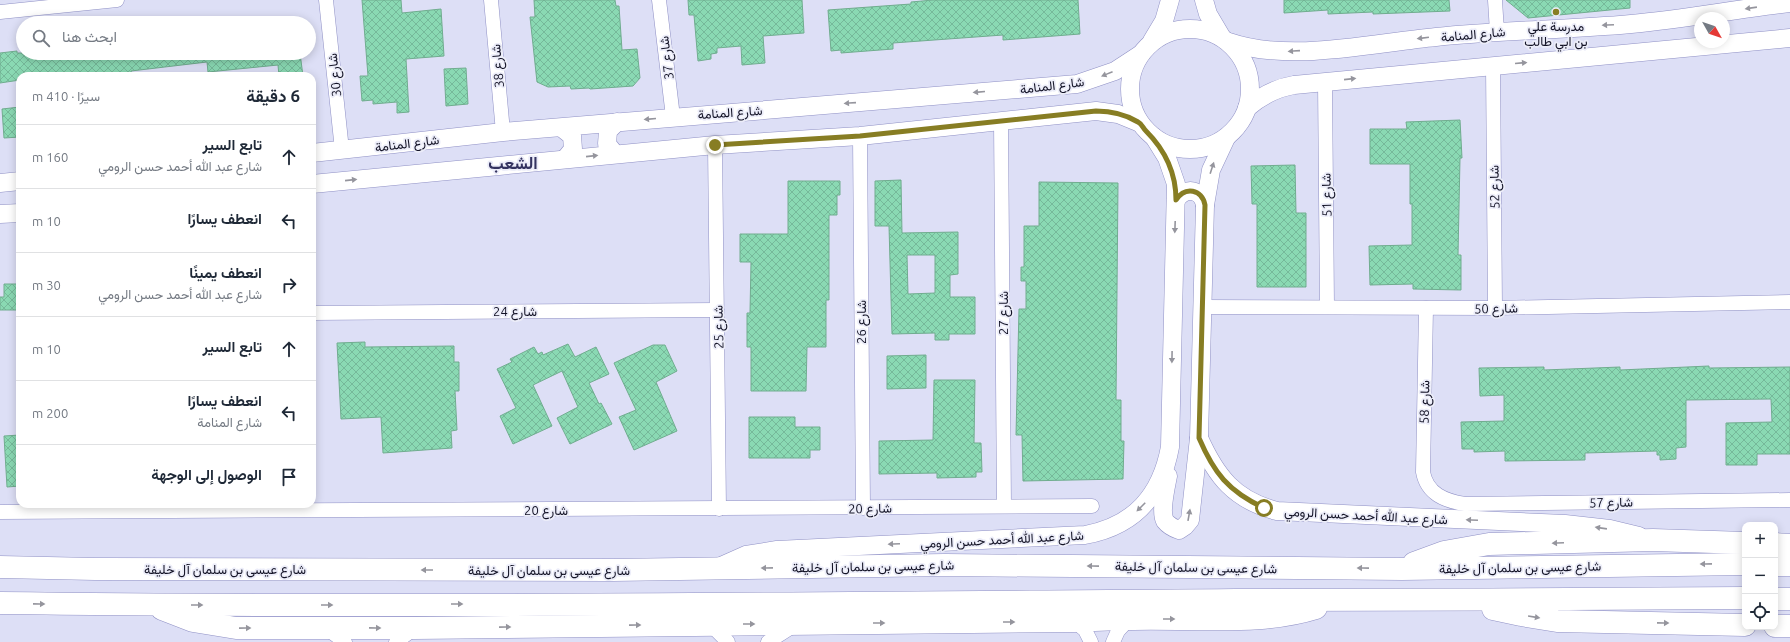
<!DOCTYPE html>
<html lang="ar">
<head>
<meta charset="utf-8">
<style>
  :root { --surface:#fff; --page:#f2f2f3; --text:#1f2937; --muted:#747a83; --line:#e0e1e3 }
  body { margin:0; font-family:Ubuntu,Vazirmatn,sans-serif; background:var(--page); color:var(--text); direction:rtl }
  .controls { position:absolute; right:12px; bottom:12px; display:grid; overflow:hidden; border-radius:8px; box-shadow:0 2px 10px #0003 }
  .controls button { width:36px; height:36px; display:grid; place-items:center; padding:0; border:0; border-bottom:1px solid var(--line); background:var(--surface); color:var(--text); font:20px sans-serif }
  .compass { position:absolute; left:1694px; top:12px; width:36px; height:36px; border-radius:50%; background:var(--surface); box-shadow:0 2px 10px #0003; rotate:130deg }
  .stop { position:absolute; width:12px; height:12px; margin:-9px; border:3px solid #877d23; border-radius:50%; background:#fff }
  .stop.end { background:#877d23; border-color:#fff; box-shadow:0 1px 4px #0008 }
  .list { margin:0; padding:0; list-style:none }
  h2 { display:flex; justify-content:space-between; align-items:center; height:52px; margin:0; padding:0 16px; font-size:17px }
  h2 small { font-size:13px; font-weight:400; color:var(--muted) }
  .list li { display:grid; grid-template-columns:26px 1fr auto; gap:12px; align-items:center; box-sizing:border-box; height:64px; padding:0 16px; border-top:1px solid var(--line) }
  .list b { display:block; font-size:15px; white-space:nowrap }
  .list p { margin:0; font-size:13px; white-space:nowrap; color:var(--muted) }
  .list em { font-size:13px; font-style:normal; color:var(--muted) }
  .icon { flex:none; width:22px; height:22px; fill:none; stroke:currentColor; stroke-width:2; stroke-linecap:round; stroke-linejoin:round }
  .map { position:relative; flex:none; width:1790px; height:642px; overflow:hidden; direction:ltr }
  .search { position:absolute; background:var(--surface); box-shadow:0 2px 10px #0003; left:16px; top:16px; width:300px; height:44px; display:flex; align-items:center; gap:10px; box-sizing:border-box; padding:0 14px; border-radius:22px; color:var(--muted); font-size:15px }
  .panel { position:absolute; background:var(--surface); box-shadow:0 2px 10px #0003; left:16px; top:72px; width:300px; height:436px; border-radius:12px; direction:rtl }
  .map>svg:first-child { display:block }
  .building { fill:url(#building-cross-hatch); stroke:#70ad8f; fill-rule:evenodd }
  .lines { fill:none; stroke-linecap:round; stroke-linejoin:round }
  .minor-casing { stroke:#8f90c5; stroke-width:15 }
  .tertiary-casing { stroke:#8f90c5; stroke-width:19 }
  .motorway-casing { stroke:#8f90c5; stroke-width:23 }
  .minor { stroke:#fff; stroke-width:14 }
  .tertiary { stroke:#fff; stroke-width:18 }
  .motorway { stroke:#fff; stroke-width:22 }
  .oneway { fill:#95959d }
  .route { stroke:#877d23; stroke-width:5 }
  .poi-dot { fill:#877d23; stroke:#ecedf9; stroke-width:1.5 }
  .labels { text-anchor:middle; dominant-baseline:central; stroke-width:3.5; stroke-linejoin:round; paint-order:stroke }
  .poi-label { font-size:13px; fill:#131326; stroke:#ecedf9 }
  .street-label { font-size:13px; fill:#131326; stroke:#ecedf9 }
  .district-label { font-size:17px; font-weight:bold; fill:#343360; stroke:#ecedf9 }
</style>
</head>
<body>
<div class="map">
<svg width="1790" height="642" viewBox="0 0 1790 642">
  <defs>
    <pattern id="building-cross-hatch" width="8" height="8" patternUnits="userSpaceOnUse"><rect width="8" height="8" fill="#8ad9b3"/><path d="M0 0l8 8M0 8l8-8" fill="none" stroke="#76b99a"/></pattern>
  </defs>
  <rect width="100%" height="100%" fill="#dddff6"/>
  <g class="building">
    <path d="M362,0H401L402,13L441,9L444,56L406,59L409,112L397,113V102L373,104V100L362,101L360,76H368Z"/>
    <path d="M534,0H615L616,6H619L622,50L637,49L640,78L633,86L590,89L589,88L571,89L570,86L548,87L537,82L530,17H535Z"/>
    <path d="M688,0H802L804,33L763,36L765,63L742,65L741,46L717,48V53L711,54V59L698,61L694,15H689Z"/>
    <path d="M933,0H1078L1080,34L1003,40V35L893,43V49L841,53V50L831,51L828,10L911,4V2Z"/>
    <path d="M1284,0H1449L1450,11L1373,14V12L1328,14V10L1284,13Z"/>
    <path d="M1506,0H1630V8L1528,18Z"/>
    <path d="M17,51V53H300L303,76H279L278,65L208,72L207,62L131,71L132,76H101V74L85,76H20V80L0,83V53Z"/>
    <path d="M466,68L468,104L446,106L444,69Z"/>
    <path d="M20,107V137L4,138L2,109Z"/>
    <path d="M1460,120L1462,158H1460L1458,255H1461V290L1413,289V284L1370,285L1369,246L1412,245V204H1410V164H1370V129H1407L1406,122Z"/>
    <path d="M1295,165L1296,213H1306V287H1257V204H1252L1251,166Z"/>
    <path d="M901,180L902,233L958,232V274L950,275V297H975V334H949V340H935V333L892,334L889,226H875V181ZM907,255H935V293L908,294Z"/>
    <path d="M788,181H840V195H837V215H829V300H826V347H807L806,391H751V347H747V313H750L751,262H740V234H788Z"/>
    <path d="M1039,182L1118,183L1116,400H1121V441H1124L1123,479L1023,481L1022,435H1016L1019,309H1026V281H1021V267H1024V226H1039Z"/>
    <path d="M4,284H20V310H0V297H4Z"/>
    <path d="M365,342V347L454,346V362H459V391H455L457,430L451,431L452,448L383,453L381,417L341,419L337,343Z"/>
    <path d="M568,344L575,357L596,347L609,374L589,383L599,404L601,403L612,424L570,444L557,418L578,407L562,371L533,385L552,426L513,444L500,416L516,408L497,369L512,362L510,359L534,347L538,354L542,352L543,355Z"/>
    <path d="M653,345H665L677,371L656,382L677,431L634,450L619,417L636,410L614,363Z"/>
    <path d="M926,355V388L887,389V356Z"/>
    <path d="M1709,366V368L1790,367V454H1757V465H1726V423L1772,422L1771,399L1686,400V447L1676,448V459L1660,460V455H1657V451L1585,453V460L1505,461V451L1474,452V449H1462L1461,422L1504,421V395L1480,396L1479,368L1544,367V370L1620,367V370Z"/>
    <path d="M934,380H975L974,443H981L982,472H976V477L937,478V473L879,474V441L933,440Z"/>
    <path d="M749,417H795V427H820V450H810V458H749Z"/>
    <path d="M20,435V486L7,487L4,436Z"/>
  </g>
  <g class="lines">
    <g class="minor-casing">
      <g id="minor">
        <path d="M326,0L342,150"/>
        <path d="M491,0L503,132"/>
        <path d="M659,0L673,117"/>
        <path d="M1495,0L1497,32"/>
        <path d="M0,12L117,0"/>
        <path d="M1493,65L1495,308"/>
        <path d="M1325,82L1327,307"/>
        <path d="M1001,121L1004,506"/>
        <path d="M860,136L863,508"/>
        <path d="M715,145L719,509"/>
        <path d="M1202,307L1495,308L1790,302"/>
        <path d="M1426,308L1423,472C1427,494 1445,501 1465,504L1790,500"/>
        <path d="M312,313L717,310"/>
        <path d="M0,512L1092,506"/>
        <path d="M1074,621L1085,630L1091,642"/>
        <path d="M710,624L728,642"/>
        <path d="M326,628L345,642"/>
        <path d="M396,642L415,628"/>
        <path d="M768,642L793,626"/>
        <path d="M1113,642L1118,631L1130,618"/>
      </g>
    </g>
    <g class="tertiary-casing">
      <g id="tertiary">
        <path d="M1204,0L1208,14L1221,36"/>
        <circle cx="1190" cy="89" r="60"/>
        <path d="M1152,41L1164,21L1170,0"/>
        <path d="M1229,42C1290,63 1372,43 1436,37C1501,30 1566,30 1631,24C1684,19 1737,9 1790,3"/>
        <path d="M1247,108C1262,95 1276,88 1294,85L1790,38"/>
        <path d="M562,128L572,136L573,149L565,159"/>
        <path d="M1226,138L1211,170L1205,205L1199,438C1216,476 1234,500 1277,511L1565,524L1610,529L1639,536"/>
        <path d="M312,153L503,132L1077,84L1115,71L1141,54"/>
        <path d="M615,154L607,144L608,131L617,122"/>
        <path d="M0,183L20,181"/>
        <path d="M312,184L715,145L860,136L1096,111L1118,114L1140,123"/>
        <path d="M1176,200C1185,186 1202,189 1205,205"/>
        <path d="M0,214L20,213"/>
        <path d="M1168,476C1166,486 1160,512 1165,521C1169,526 1173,528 1179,530L1185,526L1190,520L1199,438"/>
        <path d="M719,567L746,555L777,550L1085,535C1134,526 1161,496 1170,447L1176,184L1167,158L1154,137"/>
      </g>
    </g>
    <g class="motorway-casing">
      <g id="motorway">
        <path d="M1775,544L1790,545"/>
        <path d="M1414,563L1444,552L1489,544L1653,540L1745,543"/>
        <path d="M1775,565H1790"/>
        <path d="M0,567L95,569L613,570L945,565L1402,569L1745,564"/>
        <path d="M1775,599H1790"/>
        <path d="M0,603C412,608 824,603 1236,600C1406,599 1575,600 1745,598"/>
        <path d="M162,609L193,621L236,628H415L1074,621C1109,619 1143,618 1178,619C1225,619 1271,622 1316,608"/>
        <path d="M1493,609L1521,615L1557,621L1745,625"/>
        <path d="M1775,626H1790"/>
      </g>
    </g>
    <use href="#minor" class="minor"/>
    <use href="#tertiary" class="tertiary"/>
    <use href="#motorway" class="motorway"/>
  </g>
  <defs><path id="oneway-solid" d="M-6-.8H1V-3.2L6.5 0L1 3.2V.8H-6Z"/></defs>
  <g class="oneway">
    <use href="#oneway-solid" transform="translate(1751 8) rotate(172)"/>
    <use href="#oneway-solid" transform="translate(1608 25) rotate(177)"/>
    <use href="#oneway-solid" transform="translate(1423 38) rotate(173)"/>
    <use href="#oneway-solid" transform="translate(1294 51) rotate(176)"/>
    <use href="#oneway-solid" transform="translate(1521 63) rotate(-5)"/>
    <use href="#oneway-solid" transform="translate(1107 74) rotate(158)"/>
    <use href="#oneway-solid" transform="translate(1350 79) rotate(-6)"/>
    <use href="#oneway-solid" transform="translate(979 92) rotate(175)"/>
    <use href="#oneway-solid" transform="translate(850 103) rotate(176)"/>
    <use href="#oneway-solid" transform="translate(650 119) rotate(175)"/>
    <use href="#oneway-solid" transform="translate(592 156) rotate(-6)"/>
    <use href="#oneway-solid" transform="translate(1212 168) rotate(-72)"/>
    <use href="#oneway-solid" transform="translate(351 180) rotate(-6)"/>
    <use href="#oneway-solid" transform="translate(1175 227) rotate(92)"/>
    <use href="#oneway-solid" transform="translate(1172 357) rotate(91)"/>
    <use href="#oneway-solid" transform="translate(1141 507) rotate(135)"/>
    <use href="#oneway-solid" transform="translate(1189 515) rotate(-80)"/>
    <use href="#oneway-solid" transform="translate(1472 520) rotate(-178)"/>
    <use href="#oneway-solid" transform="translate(1601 528) rotate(-172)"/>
    <use href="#oneway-solid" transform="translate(1558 543) rotate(178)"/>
    <use href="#oneway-solid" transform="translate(894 544) rotate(177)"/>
    <use href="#oneway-solid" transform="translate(1706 564) rotate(179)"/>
    <use href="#oneway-solid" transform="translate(1093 566) rotate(-179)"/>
    <use href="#oneway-solid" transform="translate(767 568) rotate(179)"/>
    <use href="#oneway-solid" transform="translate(1363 568) rotate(-179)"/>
    <use href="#oneway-solid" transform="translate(427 570) rotate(-180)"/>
    <use href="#oneway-solid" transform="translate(39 604) rotate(1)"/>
    <use href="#oneway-solid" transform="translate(457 604)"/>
    <use href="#oneway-solid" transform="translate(197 605)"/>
    <use href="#oneway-solid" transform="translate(327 605)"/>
    <use href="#oneway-solid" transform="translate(1534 617) rotate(9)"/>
    <use href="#oneway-solid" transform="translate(1169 619)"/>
    <use href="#oneway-solid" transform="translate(1009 622)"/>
    <use href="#oneway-solid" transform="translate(879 623)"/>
    <use href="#oneway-solid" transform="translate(1663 623) rotate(1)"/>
    <use href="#oneway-solid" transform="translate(749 624)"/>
    <use href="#oneway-solid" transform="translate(635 625) rotate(-1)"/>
    <use href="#oneway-solid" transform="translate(505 627) rotate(-1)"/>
    <use href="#oneway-solid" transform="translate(245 628) rotate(-1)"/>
    <use href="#oneway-solid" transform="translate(375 628) rotate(1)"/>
  </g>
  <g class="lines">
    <path class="route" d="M715,145L860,136L1096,111C1111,111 1125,114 1138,122C1142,124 1143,128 1146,131C1165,150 1176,172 1176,200C1185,186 1202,189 1205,205L1199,438C1214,473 1228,491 1264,508"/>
  </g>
  <circle class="poi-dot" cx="1556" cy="12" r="4"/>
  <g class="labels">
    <g class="poi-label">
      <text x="1556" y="26">مدرسة علي<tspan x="1556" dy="15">بن ابي طالب</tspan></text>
    </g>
    <g class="street-label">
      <text transform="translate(1473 34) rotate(-5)">شارع المنامة</text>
      <text transform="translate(666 58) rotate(-97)">شارع 37</text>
      <text transform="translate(497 66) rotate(-95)">شارع 38</text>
      <text transform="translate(334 75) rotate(-96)">شارع 30</text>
      <text transform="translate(1052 85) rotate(-7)">شارع المنامة</text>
      <text transform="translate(730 112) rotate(-4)">شارع المنامة</text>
      <text transform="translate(407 143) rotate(-7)">شارع المنامة</text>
      <text transform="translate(1494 187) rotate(-91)">شارع 52</text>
      <text transform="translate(1326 195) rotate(-91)">شارع 51</text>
      <text transform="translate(1496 308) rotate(-1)">شارع 50</text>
      <text x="515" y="311">شارع 24</text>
      <text transform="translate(1003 313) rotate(-90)">شارع 27</text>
      <text transform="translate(861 322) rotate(-90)">شارع 26</text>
      <text transform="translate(718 327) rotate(-91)">شارع 25</text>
      <text transform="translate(1424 402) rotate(-89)">شارع 58</text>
      <text transform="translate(1611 502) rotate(-1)">شارع 57</text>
      <text transform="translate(870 508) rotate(-1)">شارع 20</text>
      <text x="546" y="510">شارع 20</text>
      <text transform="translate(1366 515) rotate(3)">شارع عبد الله أحمد حسن الرومي</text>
      <text transform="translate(1002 539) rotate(-3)">شارع عبد الله أحمد حسن الرومي</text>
      <text transform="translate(873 566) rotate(-1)">شارع عيسى بن سلمان آل خليفة</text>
      <text transform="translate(1196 567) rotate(1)">شارع عيسى بن سلمان آل خليفة</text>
      <text transform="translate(1520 567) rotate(-1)">شارع عيسى بن سلمان آل خليفة</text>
      <text x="225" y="569">شارع عيسى بن سلمان آل خليفة</text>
      <text x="549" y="570">شارع عيسى بن سلمان آل خليفة</text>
    </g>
    <g class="district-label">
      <text x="513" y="162">الشعب</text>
    </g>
  </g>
</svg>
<div class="controls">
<button>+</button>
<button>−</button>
<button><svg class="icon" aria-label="locate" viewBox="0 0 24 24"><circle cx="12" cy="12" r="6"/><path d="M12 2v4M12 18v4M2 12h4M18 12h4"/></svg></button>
</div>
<svg class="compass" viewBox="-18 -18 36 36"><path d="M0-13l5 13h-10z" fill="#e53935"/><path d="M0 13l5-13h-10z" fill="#747a83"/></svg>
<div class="stop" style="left:1264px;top:508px"></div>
<div class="stop end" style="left:715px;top:145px"></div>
<div class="search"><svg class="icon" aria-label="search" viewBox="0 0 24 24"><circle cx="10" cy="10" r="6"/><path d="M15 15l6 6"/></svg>ابحث هنا</div>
<section class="panel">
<h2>6 دقيقة<small>سيرًا · 410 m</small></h2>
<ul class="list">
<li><svg class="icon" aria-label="ahead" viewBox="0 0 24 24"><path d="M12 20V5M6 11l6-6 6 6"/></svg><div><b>تابع السير</b><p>شارع عبد الله أحمد حسن الرومي</p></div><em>160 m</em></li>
<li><svg class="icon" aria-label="left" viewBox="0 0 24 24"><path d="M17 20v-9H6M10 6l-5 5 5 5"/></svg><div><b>انعطف يسارًا</b></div><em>10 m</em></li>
<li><svg class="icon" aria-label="right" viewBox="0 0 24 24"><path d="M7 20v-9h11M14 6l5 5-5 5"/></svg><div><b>انعطف يمينًا</b><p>شارع عبد الله أحمد حسن الرومي</p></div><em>30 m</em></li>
<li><svg class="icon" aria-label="ahead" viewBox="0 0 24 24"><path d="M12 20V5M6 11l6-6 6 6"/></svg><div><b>تابع السير</b></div><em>10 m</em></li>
<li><svg class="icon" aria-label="left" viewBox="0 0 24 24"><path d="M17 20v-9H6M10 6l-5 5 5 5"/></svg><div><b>انعطف يسارًا</b><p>شارع المنامة</p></div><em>200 m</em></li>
<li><svg class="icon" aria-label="arrive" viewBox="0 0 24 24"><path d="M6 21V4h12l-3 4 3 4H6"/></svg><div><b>الوصول إلى الوجهة</b></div></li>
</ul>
</section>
</div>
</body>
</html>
